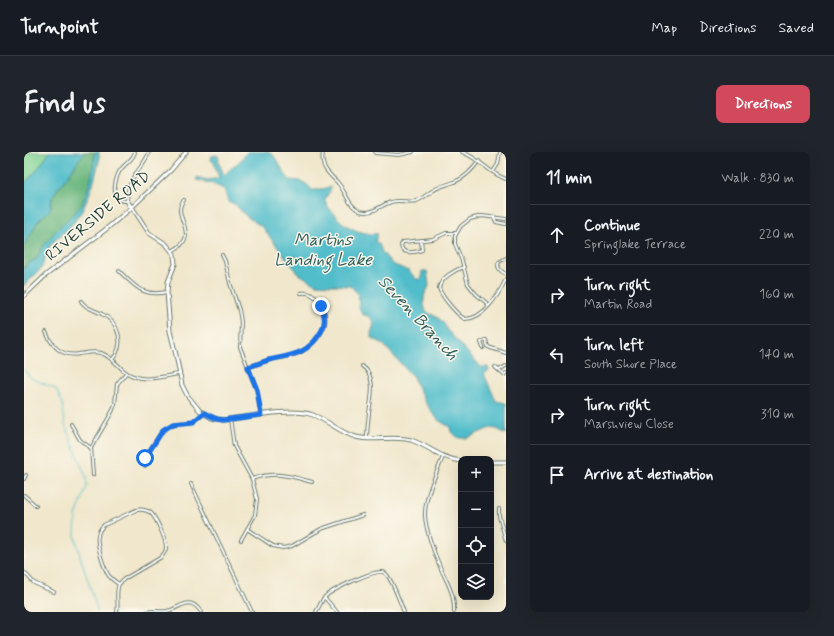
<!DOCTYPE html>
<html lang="en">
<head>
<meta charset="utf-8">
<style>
  :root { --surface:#171b24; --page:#20242c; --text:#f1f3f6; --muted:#9ea1a6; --line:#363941; --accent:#d1495b }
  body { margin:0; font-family:Mynerve,sans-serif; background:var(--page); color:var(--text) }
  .controls { position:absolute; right:12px; bottom:12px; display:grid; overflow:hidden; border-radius:8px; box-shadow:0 4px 16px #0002 }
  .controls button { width:36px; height:36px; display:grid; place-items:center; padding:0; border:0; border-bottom:1px solid var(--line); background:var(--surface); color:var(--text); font:20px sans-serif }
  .stop { position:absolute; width:12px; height:12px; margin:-9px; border:3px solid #1a73e8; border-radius:50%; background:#fff }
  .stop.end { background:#1a73e8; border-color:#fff; box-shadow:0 1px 4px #0008 }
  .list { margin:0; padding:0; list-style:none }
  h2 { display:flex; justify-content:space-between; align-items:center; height:52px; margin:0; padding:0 16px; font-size:17px }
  h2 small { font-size:13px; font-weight:400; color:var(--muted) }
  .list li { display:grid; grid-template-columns:26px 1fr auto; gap:12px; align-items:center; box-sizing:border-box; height:60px; padding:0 16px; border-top:1px solid var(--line) }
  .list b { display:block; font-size:15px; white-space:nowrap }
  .list p { margin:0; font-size:13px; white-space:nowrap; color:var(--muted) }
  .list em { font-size:13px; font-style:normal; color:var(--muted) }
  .icon { flex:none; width:22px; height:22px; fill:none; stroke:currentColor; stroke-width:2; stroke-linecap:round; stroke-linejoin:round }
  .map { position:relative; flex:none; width:482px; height:460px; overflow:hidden; border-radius:8px }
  header { display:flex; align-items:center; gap:24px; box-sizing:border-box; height:56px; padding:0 20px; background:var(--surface); border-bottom:1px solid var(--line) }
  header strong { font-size:19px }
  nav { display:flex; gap:22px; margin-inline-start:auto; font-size:14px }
  .intro { display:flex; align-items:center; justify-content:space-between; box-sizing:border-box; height:96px; padding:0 24px }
  h1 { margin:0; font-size:28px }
  .button { padding:10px 18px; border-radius:8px; background:var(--accent); color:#fff; font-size:14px; font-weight:700 }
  main { display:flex; gap:24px; padding:0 24px }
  aside { flex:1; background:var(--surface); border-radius:8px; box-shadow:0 4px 16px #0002 }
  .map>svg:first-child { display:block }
  .green { fill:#84d696; stroke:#528a65 }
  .forest { fill:#6bb77f; stroke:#457a5a }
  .water { fill:#51bdcb; stroke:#387d80 }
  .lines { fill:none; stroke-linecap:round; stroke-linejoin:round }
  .stream { stroke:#51bdcb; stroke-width:1 }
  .street-casing { stroke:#687869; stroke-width:4 }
  .secondary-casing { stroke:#687869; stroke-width:5 }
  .street { stroke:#fff; stroke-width:2 }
  .secondary { stroke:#fff; stroke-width:3 }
  .route { stroke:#1a73e8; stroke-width:5 }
  .labels { text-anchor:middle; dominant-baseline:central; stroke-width:3; stroke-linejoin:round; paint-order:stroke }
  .street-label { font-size:16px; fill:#1f3d34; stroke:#fbf7ec }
  .water-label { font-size:17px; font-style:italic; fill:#2c5d5a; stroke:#fbf7ec }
</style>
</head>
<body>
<header>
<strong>Turnpoint</strong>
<nav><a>Map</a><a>Directions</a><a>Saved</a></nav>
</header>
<div class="intro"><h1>Find us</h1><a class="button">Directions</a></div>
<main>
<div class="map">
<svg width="482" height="460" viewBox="0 0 482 460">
  <rect width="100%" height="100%" fill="#fbf7ec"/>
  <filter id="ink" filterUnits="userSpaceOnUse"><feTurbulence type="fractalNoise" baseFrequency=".025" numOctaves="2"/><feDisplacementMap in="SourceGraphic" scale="8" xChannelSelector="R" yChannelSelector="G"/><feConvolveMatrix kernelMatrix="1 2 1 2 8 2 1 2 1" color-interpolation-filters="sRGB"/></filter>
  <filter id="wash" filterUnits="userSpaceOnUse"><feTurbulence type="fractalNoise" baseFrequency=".012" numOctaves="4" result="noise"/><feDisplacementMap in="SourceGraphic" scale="16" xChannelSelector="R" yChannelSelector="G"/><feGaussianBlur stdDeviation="0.9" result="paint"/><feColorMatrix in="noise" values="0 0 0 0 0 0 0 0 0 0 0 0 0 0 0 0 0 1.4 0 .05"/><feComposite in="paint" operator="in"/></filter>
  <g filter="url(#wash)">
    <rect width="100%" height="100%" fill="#f0e7cc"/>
    <path class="green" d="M0,0H26L13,18L0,32Z"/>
    <path class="forest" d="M60,0H71L67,27L58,53L38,73L21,92L12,107L5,111L0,117V94L14,69L24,60L27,55L28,46L35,34L40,30Z"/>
    <g class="water">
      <path d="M26,0H60L40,30L35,34L28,46L26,58L14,69L0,94V32L13,18Z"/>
      <path d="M71,0H75V9L70,29L64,46L58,59L45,76L26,93L17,117L0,134V117L5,111L13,107L19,95L30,81L58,53L67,27Z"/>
      <path d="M223,0H245L250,4L265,28C276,29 280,28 288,38H292L307,35C307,41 301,44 301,49C301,51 304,55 306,57C318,74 333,82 354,82L351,90L355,92L358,100L368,112L385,119L392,127H397L398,119H403L405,134L400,144V153L402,160C412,164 419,167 423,178L457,215H464L465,218L460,222L472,249L482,251V282L473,277L466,276L443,286H435L427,280L426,275L414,268L400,249L389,225L358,191L348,186L347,181L350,172L346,165L338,162L335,155L334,142L327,134L292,132L275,122L237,74L222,64L211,52L205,51L200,37L189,32L172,28L173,25L184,28L195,26L190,11L186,7L187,4L193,3L195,6L194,9L200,23L218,7Z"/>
    </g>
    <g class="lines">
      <path class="stream" d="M0,218L7,226L32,237L39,252L41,273L62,325L63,334L52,364L51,384L57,407L74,460"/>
    </g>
  </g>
  <g filter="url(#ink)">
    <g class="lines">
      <g class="street-casing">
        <g id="street">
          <path d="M299,0C296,15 304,21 314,31C322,40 324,54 336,59C349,63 356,53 367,50C375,47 384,51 392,49C399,47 404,41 410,38C416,34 423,33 430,30C441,26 448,18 455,9"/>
          <path d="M438,0C455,6 466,22 482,27"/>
          <path d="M351,1L375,3L389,0"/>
          <path d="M469,20L474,12L476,0"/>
          <path d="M108,55L104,49C86,50 90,31 95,20C99,12 109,9 111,0"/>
          <path d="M108,55L105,54C100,48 106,30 110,24C115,16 122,10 125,0"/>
          <path d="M470,65L472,70L482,72"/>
          <path d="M397,88L398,98C392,100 382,102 378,97L377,93L379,90L409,87L422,81H432"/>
          <path d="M148,99C180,83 145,64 160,48"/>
          <path d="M198,103L201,109L206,131L215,158L217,170L216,195L233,238L237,262"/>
          <path d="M482,106L475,110C472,115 477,120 482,122"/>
          <path d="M440,115C430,118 417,126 415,136C417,144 434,164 441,167C460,167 475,142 482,127"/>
          <path d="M95,119C111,134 118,145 143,140"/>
          <path d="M57,149C62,157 71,158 78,162C96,171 101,193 88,208"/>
          <path d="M465,153L452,142L444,132L438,109L431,92V84L437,74L446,67L458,64L482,67"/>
          <path d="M22,180C28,195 39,205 55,202C62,201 70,199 77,201C86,204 92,211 99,218C115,232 136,225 155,222"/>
          <path d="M459,196L457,190L462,188L464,195L482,201"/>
          <path d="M338,214C353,224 347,246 345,261C344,270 343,278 343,287"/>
          <path d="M224,215C231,213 238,210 245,208C258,205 272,205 283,196C291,190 299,180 301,171C303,158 292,138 277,141"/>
          <path d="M471,215L480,223L482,221"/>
          <path d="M475,218L482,214"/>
          <path d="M206,267L210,294L228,327L233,347L231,363L217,388"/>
          <path d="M47,272L56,288L67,296"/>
          <path d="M419,305C412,322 402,342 401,360C400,374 411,404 417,417C424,432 431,443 430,460"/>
          <path d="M121,314V306L139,278L149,272L169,270L180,262"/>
          <path d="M69,323L67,296L88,260L91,252L93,232L102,221"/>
          <path d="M0,327L2,323"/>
          <path d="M228,327C251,319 266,324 288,330"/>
          <path d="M167,332L228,460"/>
          <path d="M0,343L12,354"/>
          <path d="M475,357V364L482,389"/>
          <path d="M112,358C118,357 123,358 127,361C132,366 143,389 142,396C142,400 139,403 136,406L100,427L95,432C91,430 88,427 85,424C80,417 72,392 74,384C74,379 77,376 80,373Z"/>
          <path d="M223,377L249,394L259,396L268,394L297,377L339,363"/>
          <path d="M0,420L10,431L30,440"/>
          <path d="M301,446L313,460"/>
          <path d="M93,460C95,451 91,441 95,432"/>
          <path d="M123,460C130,458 136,460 143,459C156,457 165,442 177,460"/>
          <path d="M292,460L299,447L304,442C312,437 353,415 361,421C368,426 376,451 380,460"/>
        </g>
      </g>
      <g class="secondary-casing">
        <g id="secondary">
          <path d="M108,55L125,81L142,92L150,102L151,112L144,130L143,140L146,179L152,203L158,233L163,243L176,259L188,266L199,268C223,265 268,255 289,263C305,269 316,281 332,285C350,290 369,283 387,288C405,294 415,306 437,309"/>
          <path d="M0,144L22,123L81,78L106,57L147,18L162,0"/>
          <path d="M467,310H482"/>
        </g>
      </g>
      <use href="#street" class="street"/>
      <use href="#secondary" class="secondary"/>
    </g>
  </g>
  <g class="lines" filter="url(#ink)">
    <path class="route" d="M121,306L139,278L149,272L169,270L180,261L193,267L199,268L237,263L233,238L224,215C231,213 238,210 245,208C266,203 282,203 295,183C302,173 302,164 297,154"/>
  </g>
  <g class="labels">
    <g class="street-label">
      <text transform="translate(74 64) rotate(-40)">RIVERSIDE ROAD</text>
    </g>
    <g class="water-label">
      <text x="299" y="88">Martins<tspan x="299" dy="20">Landing Lake</tspan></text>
      <text transform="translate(394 166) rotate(47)">Seven Branch</text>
    </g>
  </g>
</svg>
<div class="controls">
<button>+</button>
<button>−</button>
<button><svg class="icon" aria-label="locate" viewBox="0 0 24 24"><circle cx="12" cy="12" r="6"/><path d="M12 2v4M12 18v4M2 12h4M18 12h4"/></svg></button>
<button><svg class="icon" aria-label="layers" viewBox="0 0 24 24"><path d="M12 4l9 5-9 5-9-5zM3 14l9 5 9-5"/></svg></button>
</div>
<div class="stop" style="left:121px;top:306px"></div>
<div class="stop end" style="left:297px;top:154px"></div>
</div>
<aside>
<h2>11 min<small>Walk · 830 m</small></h2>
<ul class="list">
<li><svg class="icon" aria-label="ahead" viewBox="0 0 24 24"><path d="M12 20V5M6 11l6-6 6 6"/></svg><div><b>Continue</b><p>Springlake Terrace</p></div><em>220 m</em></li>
<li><svg class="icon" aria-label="right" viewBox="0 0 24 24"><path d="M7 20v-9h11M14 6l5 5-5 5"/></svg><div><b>Turn right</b><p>Martin Road</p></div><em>160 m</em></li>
<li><svg class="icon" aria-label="left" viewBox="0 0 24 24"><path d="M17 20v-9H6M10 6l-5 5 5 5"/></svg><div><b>Turn left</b><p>South Shore Place</p></div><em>140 m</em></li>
<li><svg class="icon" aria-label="right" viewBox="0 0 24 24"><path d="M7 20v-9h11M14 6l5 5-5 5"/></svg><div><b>Turn right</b><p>Marshview Close</p></div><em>310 m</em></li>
<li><svg class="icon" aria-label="arrive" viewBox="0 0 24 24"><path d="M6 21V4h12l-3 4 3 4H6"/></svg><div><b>Arrive at destination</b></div></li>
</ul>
</aside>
</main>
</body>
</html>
